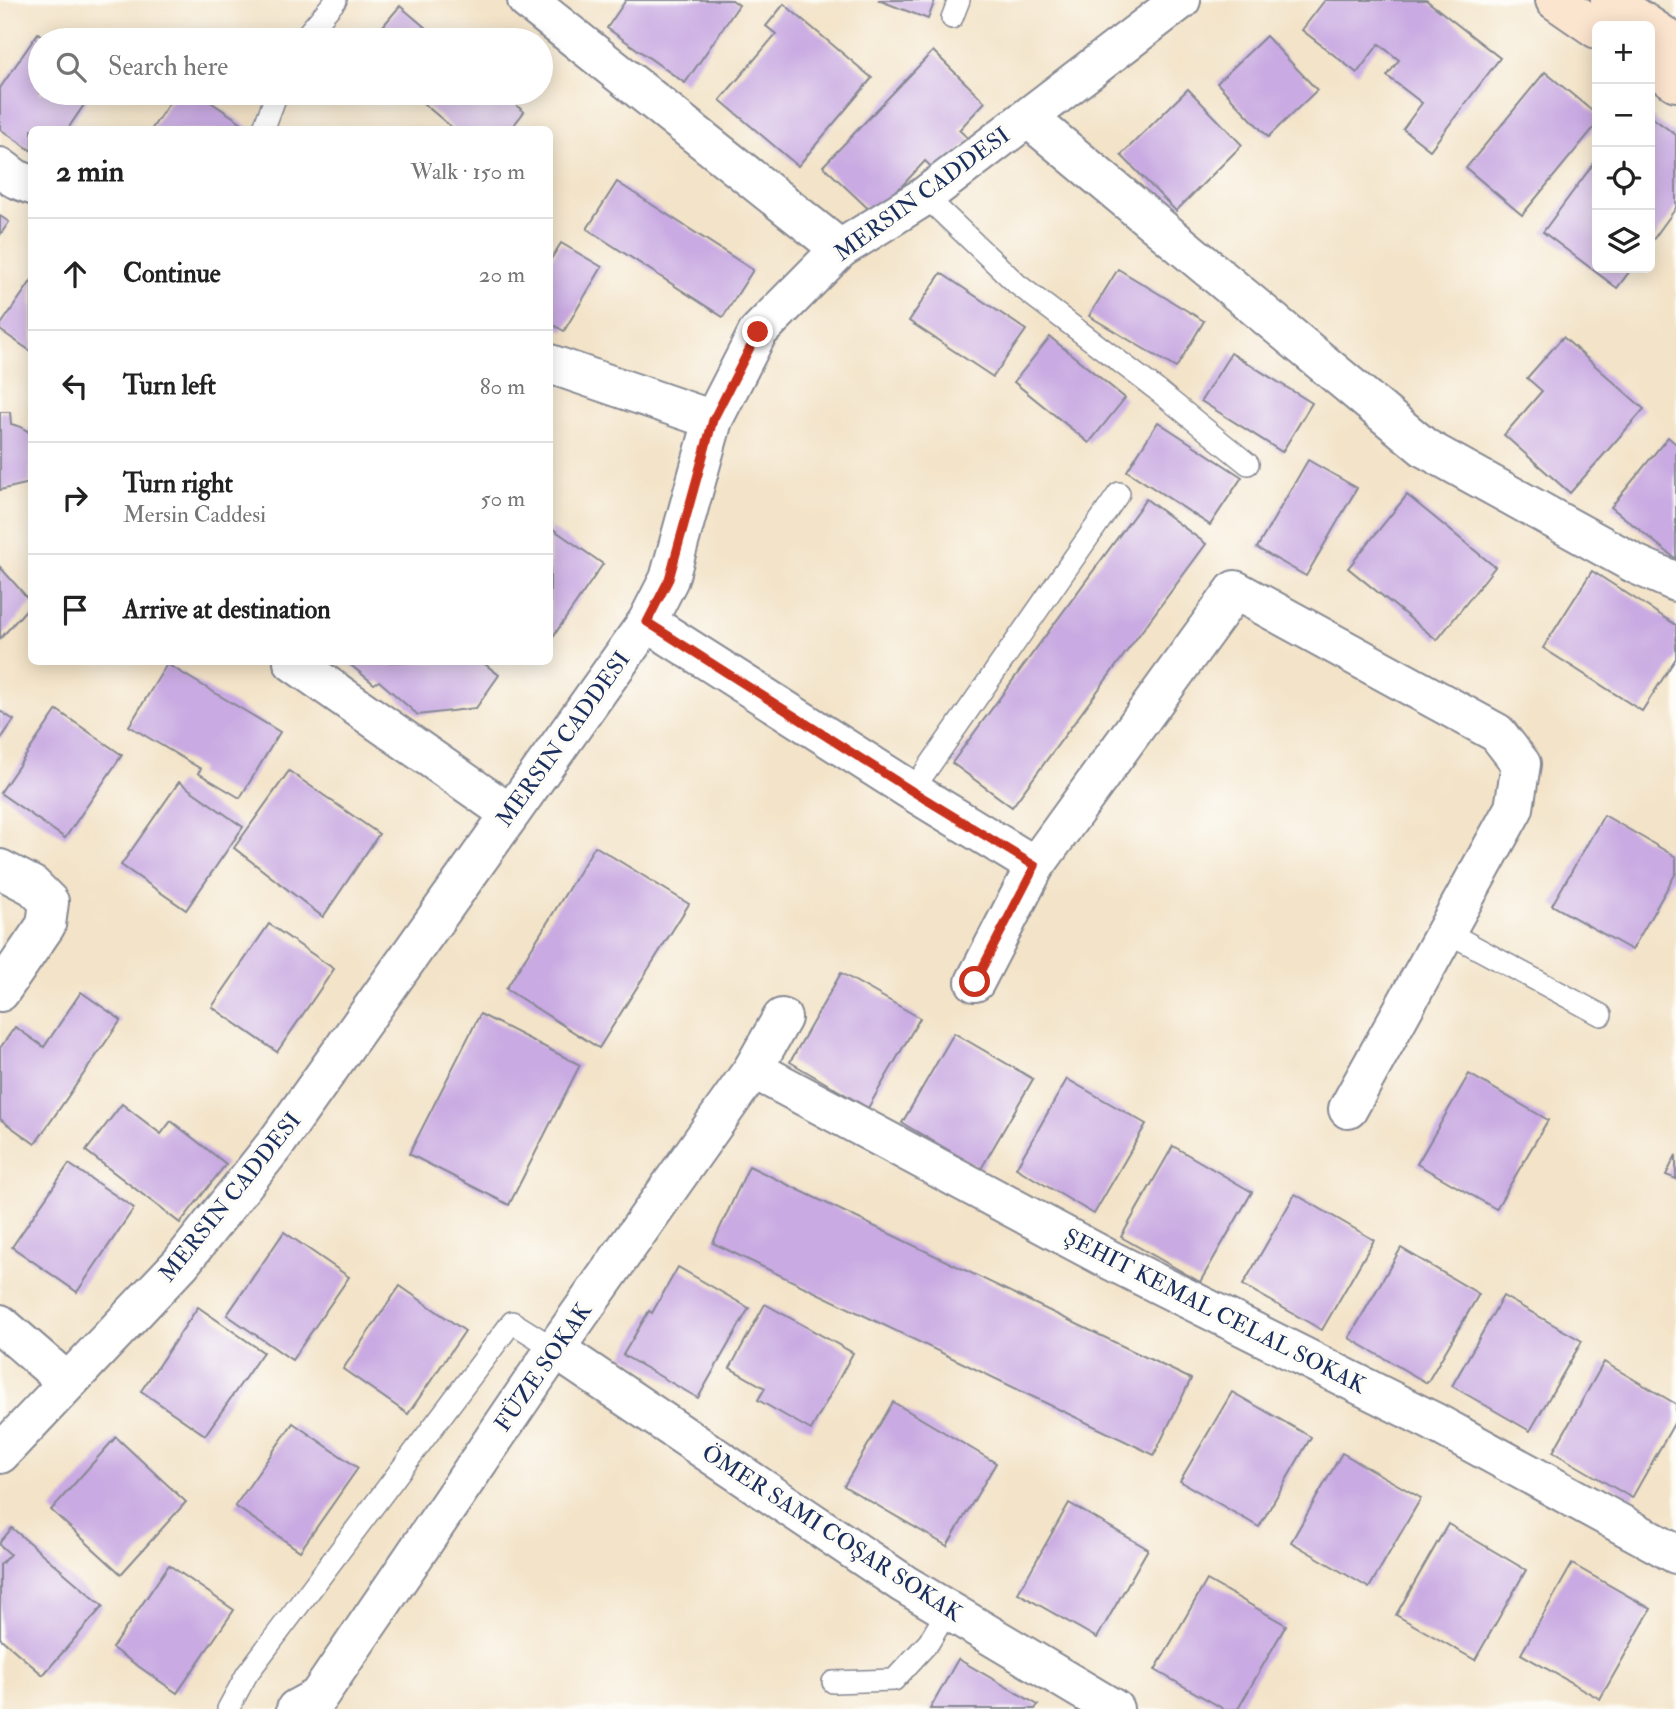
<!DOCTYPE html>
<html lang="en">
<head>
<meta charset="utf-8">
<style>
  :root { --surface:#fff; --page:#f2f2f2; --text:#222; --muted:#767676; --line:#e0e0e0 }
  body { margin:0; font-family:"IM FELL Double Pica",serif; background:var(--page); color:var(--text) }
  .controls { position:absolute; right:21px; top:21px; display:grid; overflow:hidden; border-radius:10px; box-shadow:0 4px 18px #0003 }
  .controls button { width:63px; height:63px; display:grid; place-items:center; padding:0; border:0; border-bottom:2px solid var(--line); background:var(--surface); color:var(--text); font:35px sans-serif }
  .stop { position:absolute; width:21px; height:21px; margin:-16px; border:5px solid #c8321e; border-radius:50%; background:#fff }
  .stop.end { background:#c8321e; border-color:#fff; box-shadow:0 2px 7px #0008 }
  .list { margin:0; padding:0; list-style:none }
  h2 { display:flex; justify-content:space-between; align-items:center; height:91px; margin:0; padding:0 28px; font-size:30px }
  h2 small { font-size:23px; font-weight:400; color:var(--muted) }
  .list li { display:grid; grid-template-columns:46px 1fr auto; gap:21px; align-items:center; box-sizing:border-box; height:112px; padding:0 28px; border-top:2px solid var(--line) }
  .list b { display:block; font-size:26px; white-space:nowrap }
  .list p { margin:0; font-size:23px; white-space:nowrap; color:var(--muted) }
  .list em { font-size:23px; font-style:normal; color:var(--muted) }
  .icon { flex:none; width:38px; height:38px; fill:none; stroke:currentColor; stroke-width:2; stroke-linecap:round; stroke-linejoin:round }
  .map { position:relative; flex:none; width:1676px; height:1709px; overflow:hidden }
  .search { position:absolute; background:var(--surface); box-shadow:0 4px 18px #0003; left:28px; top:28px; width:525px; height:77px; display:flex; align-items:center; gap:18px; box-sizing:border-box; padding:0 24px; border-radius:38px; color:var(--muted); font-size:26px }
  .panel { position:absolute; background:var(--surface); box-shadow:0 4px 18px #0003; left:28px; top:126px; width:525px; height:539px; border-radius:10px }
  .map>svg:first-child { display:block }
  .building { fill:#c9aae2 }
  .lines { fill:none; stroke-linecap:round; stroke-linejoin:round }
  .lane-casing { stroke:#878993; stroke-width:24 }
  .street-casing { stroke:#878993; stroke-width:42 }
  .secondary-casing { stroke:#878993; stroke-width:42 }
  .lane { stroke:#fff; stroke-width:21 }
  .street { stroke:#fff; stroke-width:38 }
  .secondary { stroke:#fce5cf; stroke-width:38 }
  .route { stroke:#c8321e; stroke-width:9 }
  .labels { text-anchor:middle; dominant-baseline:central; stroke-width:7; stroke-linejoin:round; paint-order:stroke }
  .street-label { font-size:23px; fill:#1b2f5e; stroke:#fdfcf7 }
</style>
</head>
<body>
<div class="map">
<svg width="1676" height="1709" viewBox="0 0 1676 1709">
  <rect width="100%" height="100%" fill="#fdfcf7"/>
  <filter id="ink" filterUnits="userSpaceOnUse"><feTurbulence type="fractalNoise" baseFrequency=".0143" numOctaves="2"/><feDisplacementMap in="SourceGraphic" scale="14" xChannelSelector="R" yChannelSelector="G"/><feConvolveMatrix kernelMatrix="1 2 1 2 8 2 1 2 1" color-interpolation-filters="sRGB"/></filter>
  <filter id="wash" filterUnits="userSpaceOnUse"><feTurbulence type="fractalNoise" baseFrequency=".00686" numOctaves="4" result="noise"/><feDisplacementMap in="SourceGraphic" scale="28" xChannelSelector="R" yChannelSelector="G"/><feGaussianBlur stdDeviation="1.57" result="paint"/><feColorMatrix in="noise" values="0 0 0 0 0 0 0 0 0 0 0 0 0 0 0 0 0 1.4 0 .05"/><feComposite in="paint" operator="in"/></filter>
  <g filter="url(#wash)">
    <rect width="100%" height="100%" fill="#f3e3c8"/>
    <g id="blocks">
      <g class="building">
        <path d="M626,0H732L739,5L685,83L607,28Z"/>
        <path d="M878,0H935L928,19Z"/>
        <path d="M1325,0H1426L1500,58L1430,150L1403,129L1422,103L1387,76L1399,60L1379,44L1357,73L1302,30Z"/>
        <path d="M784,4L872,78L798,166L720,100L776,34L766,26Z"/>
        <path d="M400,6L440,40H371Z"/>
        <path d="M38,33L49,40H40V93H92L67,130H32V151L0,129V88Z"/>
        <path d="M1266,36L1317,90L1268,137L1217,83Z"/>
        <path d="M933,51L985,102L959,130L970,140L938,173L925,161L875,215L823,166Z"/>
        <path d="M1545,72L1597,115V124L1522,215L1466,168Z"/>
        <path d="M1188,89L1242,145L1176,211L1121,155Z"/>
        <path d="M176,93H197L248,127L246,130H151Z"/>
        <path d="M411,93H502L524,112L510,130H455Z"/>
        <path d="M1650,116L1676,135V208L1650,244Z"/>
        <path d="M1597,159V268H1632L1617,288L1543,232Z"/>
        <path d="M617,182L753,270L723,317L587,229Z"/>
        <path d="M0,216L9,222L0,235Z"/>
        <path d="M561,243L602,267L564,331L550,323V258L551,259Z"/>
        <path d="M1118,269L1204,321L1176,368L1089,316Z"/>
        <path d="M941,273L1026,330L993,377L909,321Z"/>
        <path d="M32,280V352L0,330V326Z"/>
        <path d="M1050,337L1125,398L1089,443L1014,382Z"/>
        <path d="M1563,337L1644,409L1570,493L1504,435L1542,391L1527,378Z"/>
        <path d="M1231,353L1312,403L1282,452L1201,401Z"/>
        <path d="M0,412H10L11,424L21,427L32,434L30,483L0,490Z"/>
        <path d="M1158,422L1242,477L1210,525L1127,471Z"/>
        <path d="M1668,437L1676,444V559L1611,507Z"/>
        <path d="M1308,460L1357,488L1306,576L1257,548Z"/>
        <path d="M1407,495L1495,567L1437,640L1348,568Z"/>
        <path d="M1146,499L1206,544L1012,807L952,763Z"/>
        <path d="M550,527L603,564L550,641Z"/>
        <path d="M0,567L32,603L0,639Z"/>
        <path d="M1592,571L1676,625V658L1642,711L1543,648Z"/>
        <path d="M347,662H482L499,675L476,708L418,715L379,681L374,684Z"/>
        <path d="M167,664L280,732L240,798L198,773L201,769L129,726Z"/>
        <path d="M57,710L122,755L65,838L0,793Z"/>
        <path d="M0,711L14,720L0,740Z"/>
        <path d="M289,771L379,834L323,917L234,848Z"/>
        <path d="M179,782L243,827L186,910L121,865Z"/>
        <path d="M1604,815L1676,857V873L1632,950L1552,905Z"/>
        <path d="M595,846L689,904L599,1048L506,989Z"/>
        <path d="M269,924L334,969L277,1052L212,1007Z"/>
        <path d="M841,973L920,1018L868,1108L790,1062Z"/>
        <path d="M81,992L121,1020L35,1144L0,1119V1048L15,1027L44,1047Z"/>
        <path d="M480,1014L580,1065L509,1205L409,1154Z"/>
        <path d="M954,1033L1033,1079L981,1169L902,1123Z"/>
        <path d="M1469,1074L1548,1120L1496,1209L1417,1164Z"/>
        <path d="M1067,1079L1146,1124L1094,1214L1016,1168Z"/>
        <path d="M122,1104L161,1134L171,1121L226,1164L180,1223L86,1151Z"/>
        <path d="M1173,1146L1252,1192L1200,1282L1121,1237Z"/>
        <path d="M1676,1155V1179L1666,1175Z"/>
        <path d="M69,1164L134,1208L77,1292L12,1247Z"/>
        <path d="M749,1166L1191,1379L1154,1455L713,1243Z"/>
        <path d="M1295,1194L1374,1240L1322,1330L1243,1285Z"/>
        <path d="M284,1232L349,1277L292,1360L227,1315Z"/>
        <path d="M1401,1248L1479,1294L1427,1383L1349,1338Z"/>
        <path d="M678,1267L749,1308L698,1398L623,1355L649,1311L652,1313Z"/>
        <path d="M400,1286L465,1331L408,1414L343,1369Z"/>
        <path d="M1503,1296L1582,1341L1530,1431L1452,1386Z"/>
        <path d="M765,1304L853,1353L811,1430L758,1400L765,1388L730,1368Z"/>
        <path d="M198,1307L263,1352L205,1435L141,1391Z"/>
        <path d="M1604,1362L1676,1404V1420L1632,1498L1553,1452Z"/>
        <path d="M1232,1392L1311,1437L1259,1527L1180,1481Z"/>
        <path d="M893,1402L996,1463L947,1546L844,1486Z"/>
        <path d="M293,1423L358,1468L300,1551L235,1506Z"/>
        <path d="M116,1437L186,1502L121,1574L51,1510Z"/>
        <path d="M1342,1453L1421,1498L1369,1588L1291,1542Z"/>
        <path d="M1069,1503L1148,1549L1097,1638L1018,1593Z"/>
        <path d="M1448,1524L1526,1570L1475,1660L1396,1615Z"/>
        <path d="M12,1528L103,1606L43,1675L0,1638V1565L10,1554L0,1545V1542Z"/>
        <path d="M1572,1564L1651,1609L1600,1699L1521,1654Z"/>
        <path d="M169,1565L234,1610L177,1693L112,1648Z"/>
        <path d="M1207,1580L1286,1625L1238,1709H1224L1155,1670Z"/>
        <path d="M958,1659L1038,1705L1035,1709H930Z"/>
      </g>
    </g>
  </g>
  <g filter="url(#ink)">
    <use href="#blocks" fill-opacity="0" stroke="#878993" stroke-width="2"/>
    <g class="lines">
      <g class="lane-casing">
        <g id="lane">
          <path d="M952,18L959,0"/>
          <path d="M302,40L336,0"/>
          <path d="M263,130L277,93"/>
          <path d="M925,196L1017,284L1157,390L1248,464"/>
          <path d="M912,791L1119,493"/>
          <path d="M1447,932L1601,1015"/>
          <path d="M833,1682L894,1680L929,1642L948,1610"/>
          <path d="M228,1709L247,1674L512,1322L555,1349"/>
        </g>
      </g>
      <g class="street-casing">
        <g id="street">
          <path d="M527,0L840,249"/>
          <path d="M1028,118L1425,448L1635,564L1676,582"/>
          <path d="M0,167L16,179L32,185"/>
          <path d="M550,364L713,420"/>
          <path d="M647,622L912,791L1035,866"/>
          <path d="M293,662L509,813"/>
          <path d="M0,869L33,886L49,902L46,925L0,992"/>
          <path d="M975,982L1035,866L1235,590L1497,733L1521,764L1514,808L1348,1109"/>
          <path d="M753,1069L1112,1261L1434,1422L1676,1554"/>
          <path d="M0,1324L67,1382"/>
          <path d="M555,1349L904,1584L1114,1709"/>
          <path d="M0,1454L181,1263L277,1142L647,622L669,579L713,420L758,332L840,249L925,196L1181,0"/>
          <path d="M296,1709L318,1697L555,1349L753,1069L782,1018"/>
        </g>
      </g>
      <g class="secondary-casing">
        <g id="secondary">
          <path d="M1555,0L1597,29"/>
          <path d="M1610,0L1676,44"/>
          <path d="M1650,64L1676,82"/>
        </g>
      </g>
      <use href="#lane" class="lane"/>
      <use href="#street" class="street"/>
      <use href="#secondary" class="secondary"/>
    </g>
  </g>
  <g class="lines" filter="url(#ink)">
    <path class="route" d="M758,332L713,420L669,579L647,622L912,791L1035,866L975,982"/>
  </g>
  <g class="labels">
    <g class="street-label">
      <text transform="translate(922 194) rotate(-36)">MERSIN CADDESI</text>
      <text transform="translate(563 739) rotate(-54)">MERSIN CADDESI</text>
      <text transform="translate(230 1197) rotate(-51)">MERSIN CADDESI</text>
      <text transform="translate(1215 1311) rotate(27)">ŞEHIT KEMAL CELAL SOKAK</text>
      <text transform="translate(543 1367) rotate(-55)">FÜZE SOKAK</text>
      <text transform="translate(832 1533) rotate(33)">ÖMER SAMI COŞAR SOKAK</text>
    </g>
  </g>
</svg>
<div class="controls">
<button>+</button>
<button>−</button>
<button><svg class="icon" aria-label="locate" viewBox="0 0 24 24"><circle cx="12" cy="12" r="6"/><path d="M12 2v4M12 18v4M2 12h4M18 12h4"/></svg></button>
<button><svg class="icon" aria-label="layers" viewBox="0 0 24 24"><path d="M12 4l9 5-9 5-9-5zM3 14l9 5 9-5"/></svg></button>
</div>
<div class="stop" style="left:975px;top:982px"></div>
<div class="stop end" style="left:758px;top:332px"></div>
<div class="search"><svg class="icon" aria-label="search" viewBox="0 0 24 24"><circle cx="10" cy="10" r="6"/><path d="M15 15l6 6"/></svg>Search here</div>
<section class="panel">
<h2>2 min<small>Walk · 150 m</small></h2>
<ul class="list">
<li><svg class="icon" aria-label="ahead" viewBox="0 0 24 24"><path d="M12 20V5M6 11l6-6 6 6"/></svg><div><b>Continue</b></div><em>20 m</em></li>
<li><svg class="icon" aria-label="left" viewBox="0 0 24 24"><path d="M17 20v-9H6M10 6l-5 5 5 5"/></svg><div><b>Turn left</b></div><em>80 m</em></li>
<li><svg class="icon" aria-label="right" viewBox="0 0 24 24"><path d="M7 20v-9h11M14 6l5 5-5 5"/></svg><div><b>Turn right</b><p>Mersin Caddesi</p></div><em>50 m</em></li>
<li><svg class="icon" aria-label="arrive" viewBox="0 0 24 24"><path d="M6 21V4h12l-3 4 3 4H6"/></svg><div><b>Arrive at destination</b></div></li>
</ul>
</section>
</div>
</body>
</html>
